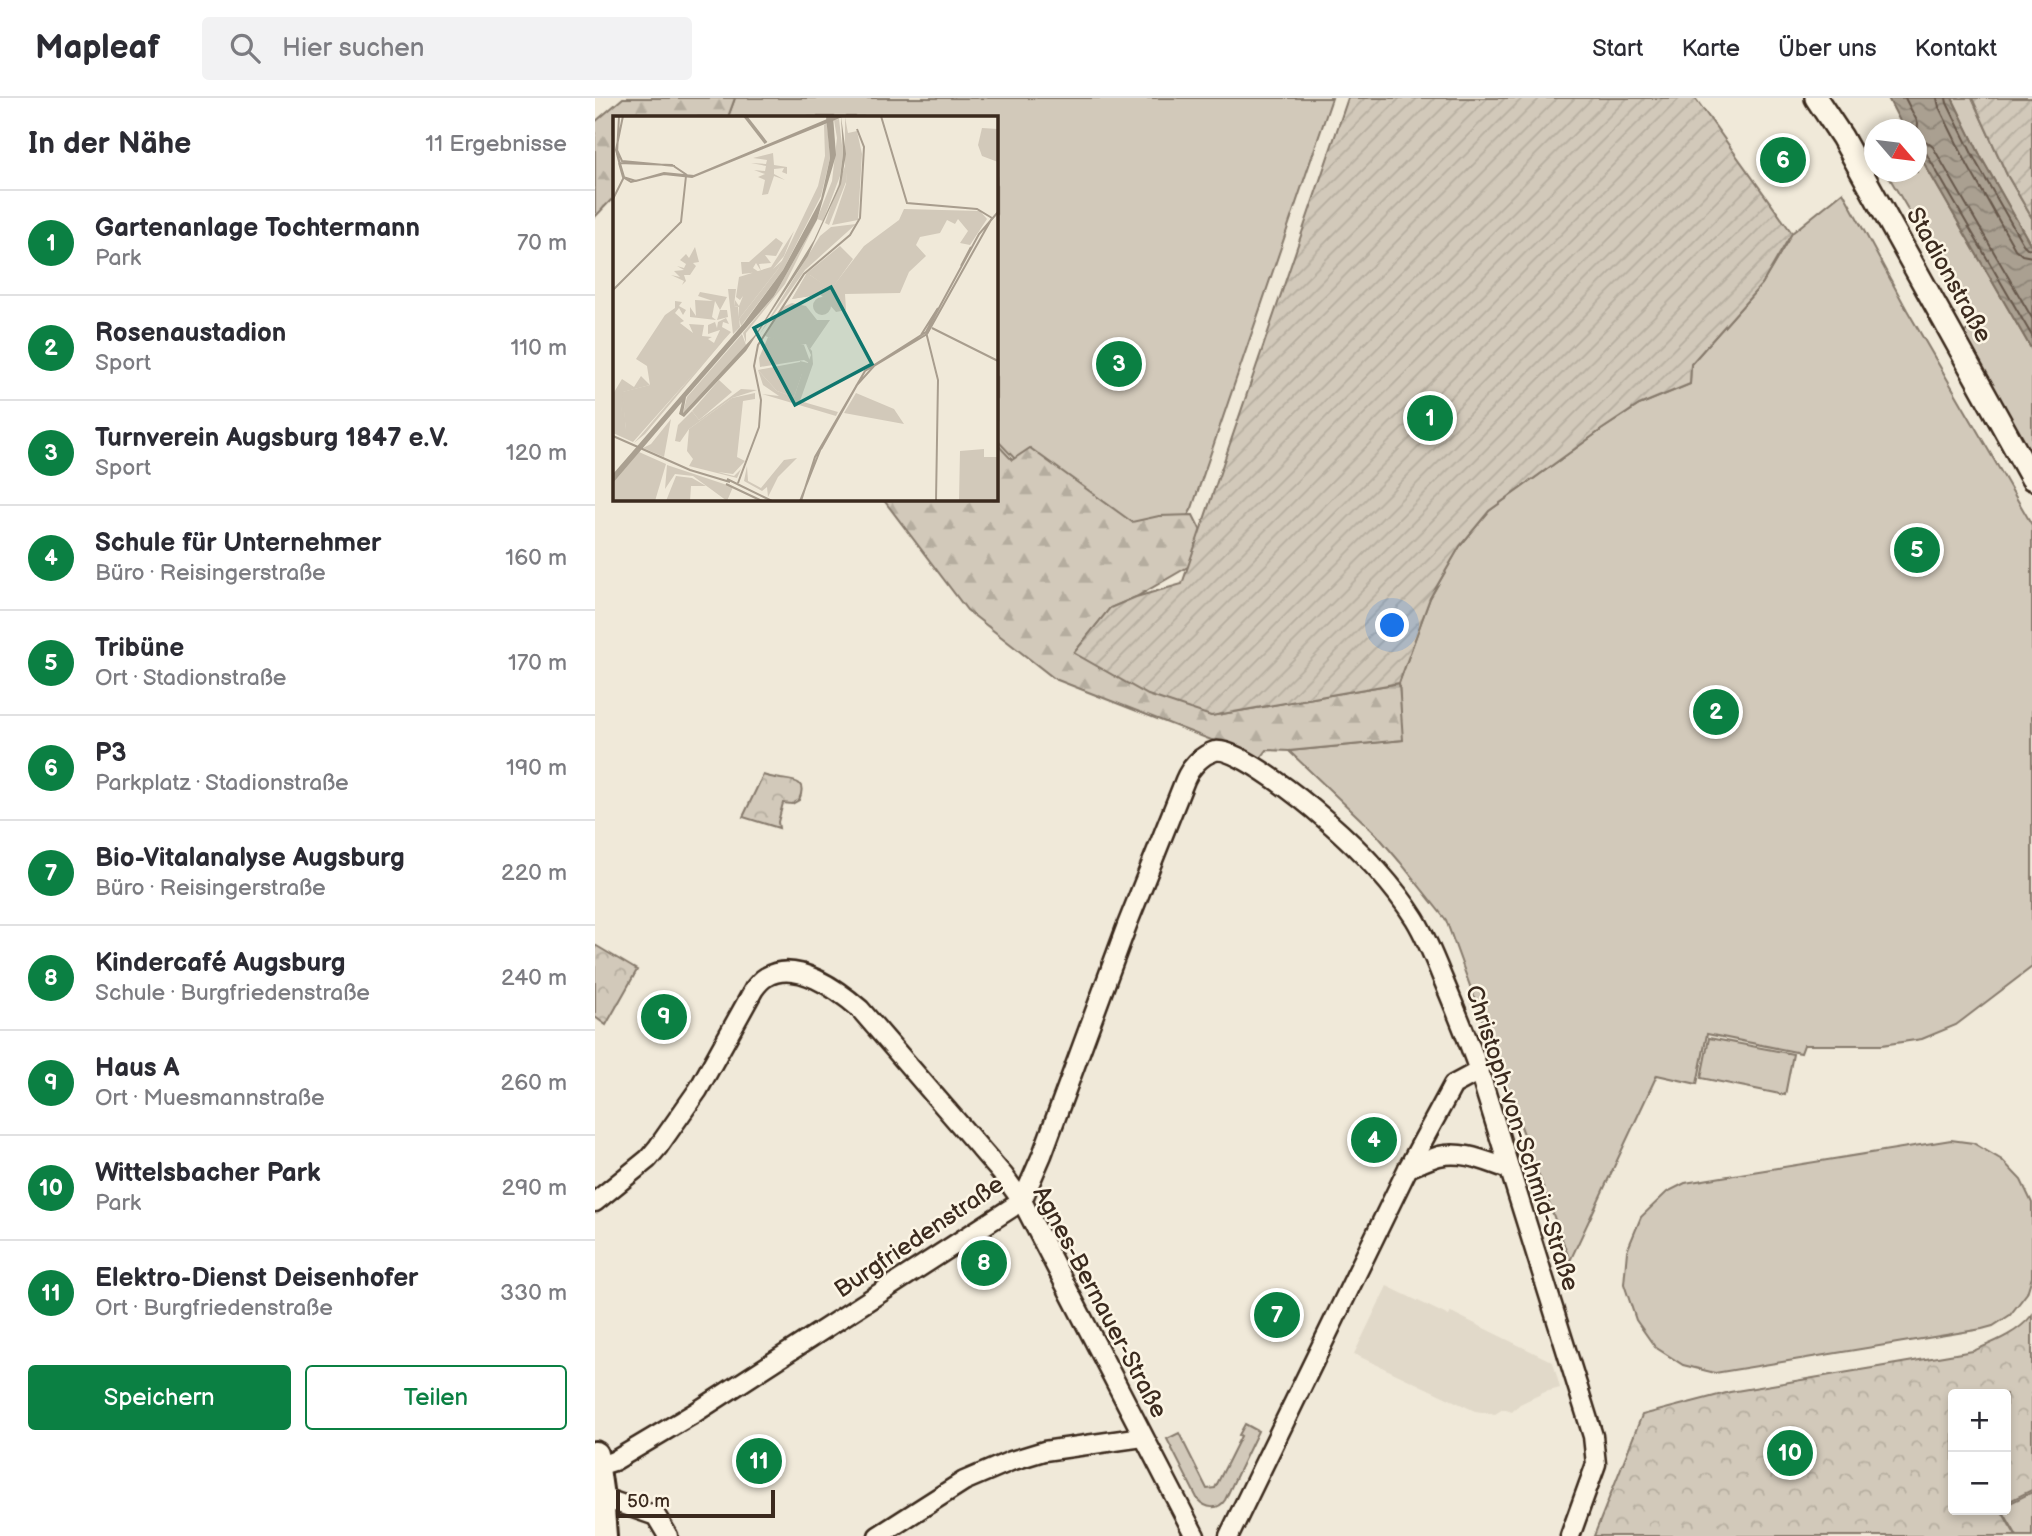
<!DOCTYPE html>
<html lang="de">
<head>
<meta charset="utf-8">
<style>
  :root { --surface:#fff; --page:#f2f2f3; --text:#2b2b33; --muted:#7c7c81; --line:#e1e1e2; --accent:#0b8043 }
  body { margin:0; font-family:"Balsamiq Sans",sans-serif; background:var(--page); color:var(--text) }
  .controls { position:absolute; right:21px; bottom:21px; display:grid; overflow:hidden; border-radius:7px; box-shadow:0 4px 10px #0003 }
  .controls button { width:63px; height:63px; display:grid; place-items:center; padding:0; border:0; border-bottom:2px solid var(--line); background:var(--surface); color:var(--text); font:35px sans-serif }
  .compass { position:absolute; left:1269px; top:21px; width:63px; height:63px; border-radius:50%; background:var(--surface); box-shadow:0 4px 10px #0003; rotate:118deg }
  .scale { position:absolute; left:21px; bottom:18px; width:159px; box-sizing:border-box; padding-left:7px; border:4px solid #3b2a1e; border-top:0; font-size:19px; line-height:24px; white-space:nowrap; color:#3b2a1e; -webkit-text-stroke:5px #fcf5e5; paint-order:stroke }
  .you { position:absolute; left:798px; top:528px; width:24px; height:24px; margin:-18px; border:5px solid #fff; border-radius:50%; background:#1a73e8; box-shadow:0 0 0 10px #1a73e833 }
  .badge { display:grid; place-items:center; width:46px; height:46px; border-radius:50%; background:var(--accent); color:#fff; font-size:23px; font-weight:700 }
  .pin { position:absolute; translate:-50% -50%; border:4px solid #fff; box-shadow:0 2px 7px #0006 }
  .list { margin:0; padding:0; list-style:none }
  h2 { display:flex; justify-content:space-between; align-items:center; height:91px; margin:0; padding:0 28px; font-size:30px }
  h2 small { font-size:23px; font-weight:400; color:var(--muted) }
  .list li { display:grid; grid-template-columns:46px 1fr auto; gap:21px; align-items:center; box-sizing:border-box; height:105px; padding:0 28px; border-top:2px solid var(--line) }
  .list b { display:block; font-size:26px; white-space:nowrap }
  .list p { margin:0; font-size:23px; white-space:nowrap; color:var(--muted) }
  .list em { font-size:23px; font-style:normal; color:var(--muted) }
  .actions { display:flex; gap:14px; padding:21px 28px }
  .actions a { flex:1; padding:16px 0; border:2px solid var(--accent); border-radius:7px; text-align:center; font-size:24px; color:var(--accent) }
  .actions .main { background:var(--accent); color:#fff }
  .icon { flex:none; width:38px; height:38px; fill:none; stroke:currentColor; stroke-width:2; stroke-linecap:round; stroke-linejoin:round }
  .map { position:relative; flex:none; width:1437px; height:1438px; overflow:hidden }
  header { display:flex; align-items:center; gap:42px; box-sizing:border-box; height:98px; padding:0 35px; background:var(--surface); border-bottom:2px solid var(--line) }
  header strong { font-size:33px }
  nav { display:flex; gap:38px; margin-inline-start:auto; font-size:24px }
  .search { width:490px; height:63px; background:var(--page); display:flex; align-items:center; gap:18px; box-sizing:border-box; padding:0 24px; border-radius:7px; color:var(--muted); font-size:26px }
  main { display:flex }
  aside { flex:1; background:var(--surface) }
  .map>svg:first-child { display:block }
  .built { fill:#e1d9c9 }
  .grass { fill:#d2c9ba; stroke:#867a6c; stroke-width:2 }
  .forest { fill:url(#forest-firs); stroke:#867a6c; stroke-width:2 }
  .park { fill:url(#park-crowns); stroke:#867a6c; stroke-width:2 }
  .garden { fill:url(#garden-furrows); stroke:#867a6c; stroke-width:2 }
  .water { fill:url(#water-waves); stroke:#7e7163; stroke-width:2 }
  .lines { fill:none; stroke-linecap:round; stroke-linejoin:round }
  .shore { stroke:#67594c; stroke-width:2 }
  .minor-casing { stroke:#3b2a1e; stroke-width:23 }
  .tertiary-casing { stroke:#3b2a1e; stroke-width:26 }
  .secondary-casing { stroke:#3b2a1e; stroke-width:30 }
  .minor { stroke:#fcf5e5; stroke-width:18 }
  .tertiary { stroke:#fcf5e5; stroke-width:21 }
  .secondary { stroke:#fcf5e5; stroke-width:24 }
  .labels { text-anchor:middle; dominant-baseline:central; stroke-width:5; stroke-linejoin:round; paint-order:stroke }
  .street-label { font-size:24px; fill:#3b2a1e; stroke:#fcf5e5 }
  .inset-river { fill:none; stroke:#aaa091; stroke-width:3.5 }
  .inset-road { fill:none; stroke:#a89d8e; stroke-width:2 }
  .view { fill:#0f766e; fill-opacity:0.15; stroke:#0f766e; stroke-width:3.5 }
  .inset-edge { fill:none; stroke:#3b2a1e; stroke-width:3.5 }
</style>
</head>
<body>
<header>
<strong>Mapleaf</strong>
<div class="search"><svg class="icon" aria-label="search" viewBox="0 0 24 24"><circle cx="10" cy="10" r="6"/><path d="M15 15l6 6"/></svg>Hier suchen</div>
<nav><a>Start</a><a>Karte</a><a>Über uns</a><a>Kontakt</a></nav>
</header>
<main>
<aside>
<h2>In der Nähe<small>11 Ergebnisse</small></h2>
<ul class="list">
<li><span class="badge">1</span><div><b>Gartenanlage Tochtermann</b><p>Park</p></div><em>70 m</em></li>
<li><span class="badge">2</span><div><b>Rosenaustadion</b><p>Sport</p></div><em>110 m</em></li>
<li><span class="badge">3</span><div><b>Turnverein Augsburg 1847 e.V.</b><p>Sport</p></div><em>120 m</em></li>
<li><span class="badge">4</span><div><b>Schule für Unternehmer</b><p>Büro · Reisingerstraße</p></div><em>160 m</em></li>
<li><span class="badge">5</span><div><b>Tribüne</b><p>Ort · Stadionstraße</p></div><em>170 m</em></li>
<li><span class="badge">6</span><div><b>P3</b><p>Parkplatz · Stadionstraße</p></div><em>190 m</em></li>
<li><span class="badge">7</span><div><b>Bio-Vitalanalyse Augsburg</b><p>Büro · Reisingerstraße</p></div><em>220 m</em></li>
<li><span class="badge">8</span><div><b>Kindercafé Augsburg</b><p>Schule · Burgfriedenstraße</p></div><em>240 m</em></li>
<li><span class="badge">9</span><div><b>Haus A</b><p>Ort · Muesmannstraße</p></div><em>260 m</em></li>
<li><span class="badge">10</span><div><b>Wittelsbacher Park</b><p>Park</p></div><em>290 m</em></li>
<li><span class="badge">11</span><div><b>Elektro-Dienst Deisenhofer</b><p>Ort · Burgfriedenstraße</p></div><em>330 m</em></li>
</ul>
<div class="actions"><a class="main">Speichern</a><a>Teilen</a></div>
</aside>
<div class="map">
<svg width="1437" height="1438" viewBox="0 0 1437 1438">
  <defs>
    <pattern id="forest-firs" width="22" height="20" patternUnits="userSpaceOnUse" patternTransform="scale(1.75)"><rect width="22" height="20" fill="#d2c9ba"/><path d="M5 1l3.5 6h-7zM16 11l3.5 6h-7z" fill="#b5ad9f"/></pattern>
    <pattern id="park-crowns" width="20" height="18" patternUnits="userSpaceOnUse" patternTransform="scale(1.75)"><rect width="20" height="18" fill="#d2c9ba"/><path d="M2 6a3 3 0 1 1 6 0M12 15a3 3 0 1 1 6 0" fill="none" stroke="#b5ad9f"/></pattern>
    <pattern id="garden-furrows" width="10" height="10" patternUnits="userSpaceOnUse" patternTransform="scale(1.75)"><rect width="10" height="10" fill="#d2c9ba"/><path d="M-1 1l2-2M0 10L10 0M9 11l2-2" fill="none" stroke="#b5ad9f"/></pattern>
    <pattern id="water-waves" width="16" height="10" patternUnits="userSpaceOnUse" patternTransform="scale(1.75)"><rect width="16" height="10" fill="#aaa091"/><path d="M0 5q4-4 8 0t8 0" fill="none" stroke="#8c8376"/></pattern>
  </defs>
  <rect width="100%" height="100%" fill="#f0e9d9"/>
  <filter id="ink" filterUnits="userSpaceOnUse"><feTurbulence type="fractalNoise" baseFrequency=".0143" numOctaves="2"/><feDisplacementMap in="SourceGraphic" scale="14" xChannelSelector="R" yChannelSelector="G"/><feConvolveMatrix kernelMatrix="1 2 1 2 8 2 1 2 1" color-interpolation-filters="sRGB"/></filter>
  <g filter="url(#ink)">
    <path class="built" d="M792,1188L854,1218L856,1214L958,1264L965,1290L950,1294L925,1306L917,1314L908,1311L900,1316L880,1313L759,1256Z"/>
    <g class="grass">
      <path d="M140,0H737L597,410L577,447L511,456L401,341V19H133Z"/>
      <path d="M1357,0H1377L1412,77L1437,120V149L1387,61Z"/>
      <path d="M1322,53L1437,252V381L1359,239L1382,228L1291,74H1322Z"/>
      <path d="M1248,94L1312,212L1437,427V869L1361,927L1327,941L1287,947H1209L1206,955L1112,936L1102,986L1062,977L975,1163L851,822L805,764L782,737L694,653L807,642L804,585L835,500L865,448L894,413L1006,332L1044,307L1095,286L1096,266L1167,186L1197,135Z"/>
      <path d="M1114,940L1198,956L1190,997L1106,980Z"/>
      <path d="M1356,1042L1378,1045L1407,1062L1426,1082L1437,1105V1179L1432,1195L1415,1217L1398,1228L1387,1231L1120,1275L1088,1267L1060,1249L1041,1222L1029,1186L1032,1153L1046,1119L1072,1094L1090,1085Z"/>
      <path d="M650,1326L663,1333L630,1402C623,1413 611,1410 603,1402L572,1341L584,1335L612,1391L620,1390L646,1338L644,1337Z"/>
      <path d="M1437,1394V1438H1422L1407,1412H1411V1407Z"/>
    </g>
    <g class="forest">
      <path d="M28,0H140L133,19H19V104L16,102L0,119V24Z"/>
      <path d="M401,345L417,362L435,350L537,424L564,418L598,417L606,433L603,463L541,499L515,510L479,555L616,618L804,585L808,642L694,653L672,652L665,661L460,581L372,512L288,401H401Z"/>
    </g>
    <g class="park">
      <path d="M168,677C174,679 180,680 186,681C201,683 212,683 204,702L197,706L188,705L183,724L184,730L148,719Z"/>
      <path d="M0,847L42,872L11,927L0,919Z"/>
      <path d="M1437,1217V1392L1411,1405V1296H1358V1412H1406L1421,1438H999L1047,1317L1135,1294L1378,1253C1399,1244 1423,1235 1437,1217Z"/>
    </g>
    <g class="garden">
      <path d="M753,0H1100L1197,135L1167,186L1096,266L1095,286L1044,307L1006,332L894,413L865,448L835,500L804,585L616,618L553,597L479,555L515,510L541,499L587,486Z"/>
      <path d="M1377,0H1437V120L1412,77Z"/>
    </g>
    <path class="water" d="M1293,0H1357L1387,61L1437,149V252L1322,53V32L1309,31Z"/>
    <g class="lines">
      <g class="shore">
        <path d="M1310,0L1323,25L1322,40L1332,44L1338,49L1437,220"/>
        <path d="M1342,0L1344,9L1373,68L1420,151L1427,157L1437,159"/>
        <path d="M1351,0L1352,5L1381,64L1428,146L1432,150L1437,151"/>
        <path d="M1322,50L1327,51L1331,55L1437,238"/>
      </g>
      <g class="minor-casing">
        <g id="minor">
          <path d="M813,1070C823,1066 834,1061 844,1058C868,1052 892,1064 914,1071"/>
          <path d="M0,1104L53,1061L63,1049L103,992L159,891C162,887 166,882 171,879C201,861 243,892 265,911L409,1078L427,1103L600,1438"/>
          <path d="M3,1368L19,1363L98,1316L427,1103L447,1057L532,827L590,682C595,670 606,657 620,653C642,648 713,706 731,722C762,749 798,786 820,821C831,839 839,859 847,879C860,910 873,941 884,973L998,1338L1001,1366L975,1438"/>
          <path d="M6,1399L61,1418L73,1438"/>
          <path d="M283,1438L369,1383L416,1363L449,1353L548,1339"/>
          <path d="M634,1438L813,1070L858,987L884,973"/>
        </g>
      </g>
      <g class="tertiary-casing">
        <path id="tertiary" d="M1221,0L1247,39L1437,381"/>
      </g>
      <g class="secondary-casing">
        <path id="secondary" d="M0,1356L6,1399L9,1438"/>
      </g>
      <use href="#minor" class="minor"/>
      <use href="#tertiary" class="tertiary"/>
      <use href="#secondary" class="secondary"/>
    </g>
  </g>
  <g class="labels">
    <g class="street-label">
      <text transform="translate(1354 177) rotate(61)">Stadionstraße</text>
      <text transform="translate(927 1040) rotate(72)">Christoph-von-Schmid-Straße</text>
      <text transform="translate(324 1139) rotate(-34)">Burgfriedenstraße</text>
      <text transform="translate(505 1204) rotate(62)">Agnes-Bernauer-Straße</text>
    </g>
  </g>
  <g transform="translate(18 18)">
    <rect width="385" height="385" fill="#f0e9d9"/>
    <path d="M243,108L192,154L146,219L207,120L218,111ZM227,130L240,143L218,174L197,159L198,180L179,183L194,157ZM200 190a9 9 0 1 1 18 0a9 9 0 1 1-18 0ZM179,187L193,190L204,204H217L197,233L193,228L181,230L152,220L170,191ZM110,225L32,318L21,327L106,228ZM187,246L192,249L181,281L164,275L145,254ZM28,260L37,269L10,276L13,315H9L8,291H0V278L9,263L21,271ZM106,264L119,276L86,304L79,295ZM142,277V283L130,285L124,341L132,345L120,358L105,356L121,360L128,353L124,362L76,350L80,343L74,335L76,313L119,282ZM243,277L281,293L291,308L231,297ZM54,349L120,371L114,385L80,360L62,358L52,373ZM63,360L79,362L93,370H78L77,385H53Z" fill="#d2c9ba"/>
    <path d="M204,104L172,168L133,217V227L130,217L161,180ZM115,173H123L121,190L125,191L127,211L120,218ZM193,228L199,235L200,248L187,285L225,296L223,300L149,278L166,280L150,269L145,254L164,275L181,281L189,257L187,245L195,247L198,239ZM128,273L144,274L119,282L76,313L67,326L62,325L65,309L79,295L86,304ZM58,303L51,341L30,332L38,328ZM26,336L53,348L42,385H0V367ZM184,342L165,361L155,381L154,371L149,375L131,365L134,350L135,365L148,372L171,344Z" fill="#d2c9ba"/>
    <path d="M369,12L385,13V46L369,40L365,29Z" fill="#d2c9ba"/>
    <path d="M232,1L237,28L233,66L216,109L212,107L232,50ZM226,3L230,38L227,60L210,105L204,103L219,65L224,22L221,4ZM214,7L217,42L208,80L170,154L128,210L126,203L165,153L205,70L212,40L211,9ZM160,37L161,49L174,51V58L169,56L171,52L161,53V58L172,64L161,60L155,78L149,79L152,64L145,61L152,58L141,54L152,55L153,50L138,47L153,48L154,44L140,42ZM291,93L367,95L374,103L357,129L347,127L355,115L345,103L342,108L334,104L327,117L307,121L303,129L313,140L296,156L287,177L232,178L233,194L223,196L207,178L179,183L194,157L218,173L251,130L286,104ZM129,218L133,229L70,297L74,281Z" fill="#d2c9ba"/>
    <path d="M244,15L249,38L245,104L219,109L233,68L235,17ZM181,115L171,140L160,153L170,144L165,153L126,203V191L121,190L122,184L126,190L130,180L127,184L123,181L126,161L158,151ZM163,122L170,127L163,140L152,139L158,147L146,148L148,155L143,147L140,152L146,156L129,158L128,146H136ZM82,131L86,146L80,147L83,150L77,159H71L73,165L69,169L71,165L58,159L67,161L61,155L71,154L64,150L71,152L73,148L67,144L73,138L76,142ZM87,176L114,181L107,194H114L115,201L104,204L107,194L102,185L99,201L103,204L77,201V191L83,200L82,184L100,185L85,180ZM62,185L69,186L66,190L73,194L70,199L66,192L62,197L71,205L67,207L80,217L76,208L91,209L89,220L99,221L95,223L101,227L107,214L95,218V209L102,206L104,212L105,206L113,202L116,208L110,206L109,211L118,216L20,326L0,317V291H8L13,315L9,276L37,269L34,250L23,243L52,199L62,192ZM155,221L191,229L198,248L191,244L147,251L146,242ZM371,333V341H385V385H346L347,335Z" fill="#d2c9ba"/>
    <path d="M213,0H220L223,39L204,104L161,180L73,281L70,297L143,218L201,124L226,69L230,38L228,0L233,38L228,68L195,140L133,235L71,301L66,298L69,286L0,367V358L131,207L170,154L208,83L217,42Z" fill="#aaa091"/>
    <path class="inset-river" d="M132,0L153,27"/>
    <path class="inset-road" d="M6,0L4,38L10,61L23,65L51,57L81,60L224,0M4,34L9,45L62,50M6,47L10,61L18,66L51,58L79,61L229,0M6,47L59,49L74,59M0,83L11,61L3,34L10,0M348,150L358,131M0,174L68,106L73,60M319,212L385,245M313,216L325,264L323,385M308,219L325,192M243,270L261,250L314,218L379,102L364,93L294,87L268,0M0,320L77,354L117,366M208,333L244,269M114,363L159,385M125,367L146,311L148,284L141,250L145,229L191,158L237,119L247,102L251,31L244,13M113,368L149,385M187,385L208,332M188,385L202,341L252,255L313,216L366,118L385,96"/>
    <path class="view" d="M218,171L259,248L182,289L141,212Z"/>
    <rect width="385" height="385" class="inset-edge"/>
  </g>
</svg>
<div class="controls">
<button>+</button>
<button>−</button>
</div>
<svg class="compass" viewBox="-18 -18 36 36"><path d="M0-13l5 13h-10z" fill="#e53935"/><path d="M0 13l5-13h-10z" fill="#7c7c81"/></svg>
<div class="scale">50 m</div>
<div class="you"></div>
<div class="pin badge" style="left:835px;top:320px">1</div>
<div class="pin badge" style="left:1121px;top:614px">2</div>
<div class="pin badge" style="left:524px;top:266px">3</div>
<div class="pin badge" style="left:779px;top:1042px">4</div>
<div class="pin badge" style="left:1322px;top:452px">5</div>
<div class="pin badge" style="left:1188px;top:62px">6</div>
<div class="pin badge" style="left:682px;top:1217px">7</div>
<div class="pin badge" style="left:389px;top:1165px">8</div>
<div class="pin badge" style="left:69px;top:919px">9</div>
<div class="pin badge" style="left:1195px;top:1355px">10</div>
<div class="pin badge" style="left:164px;top:1363px">11</div>
</div>
</main>
</body>
</html>
